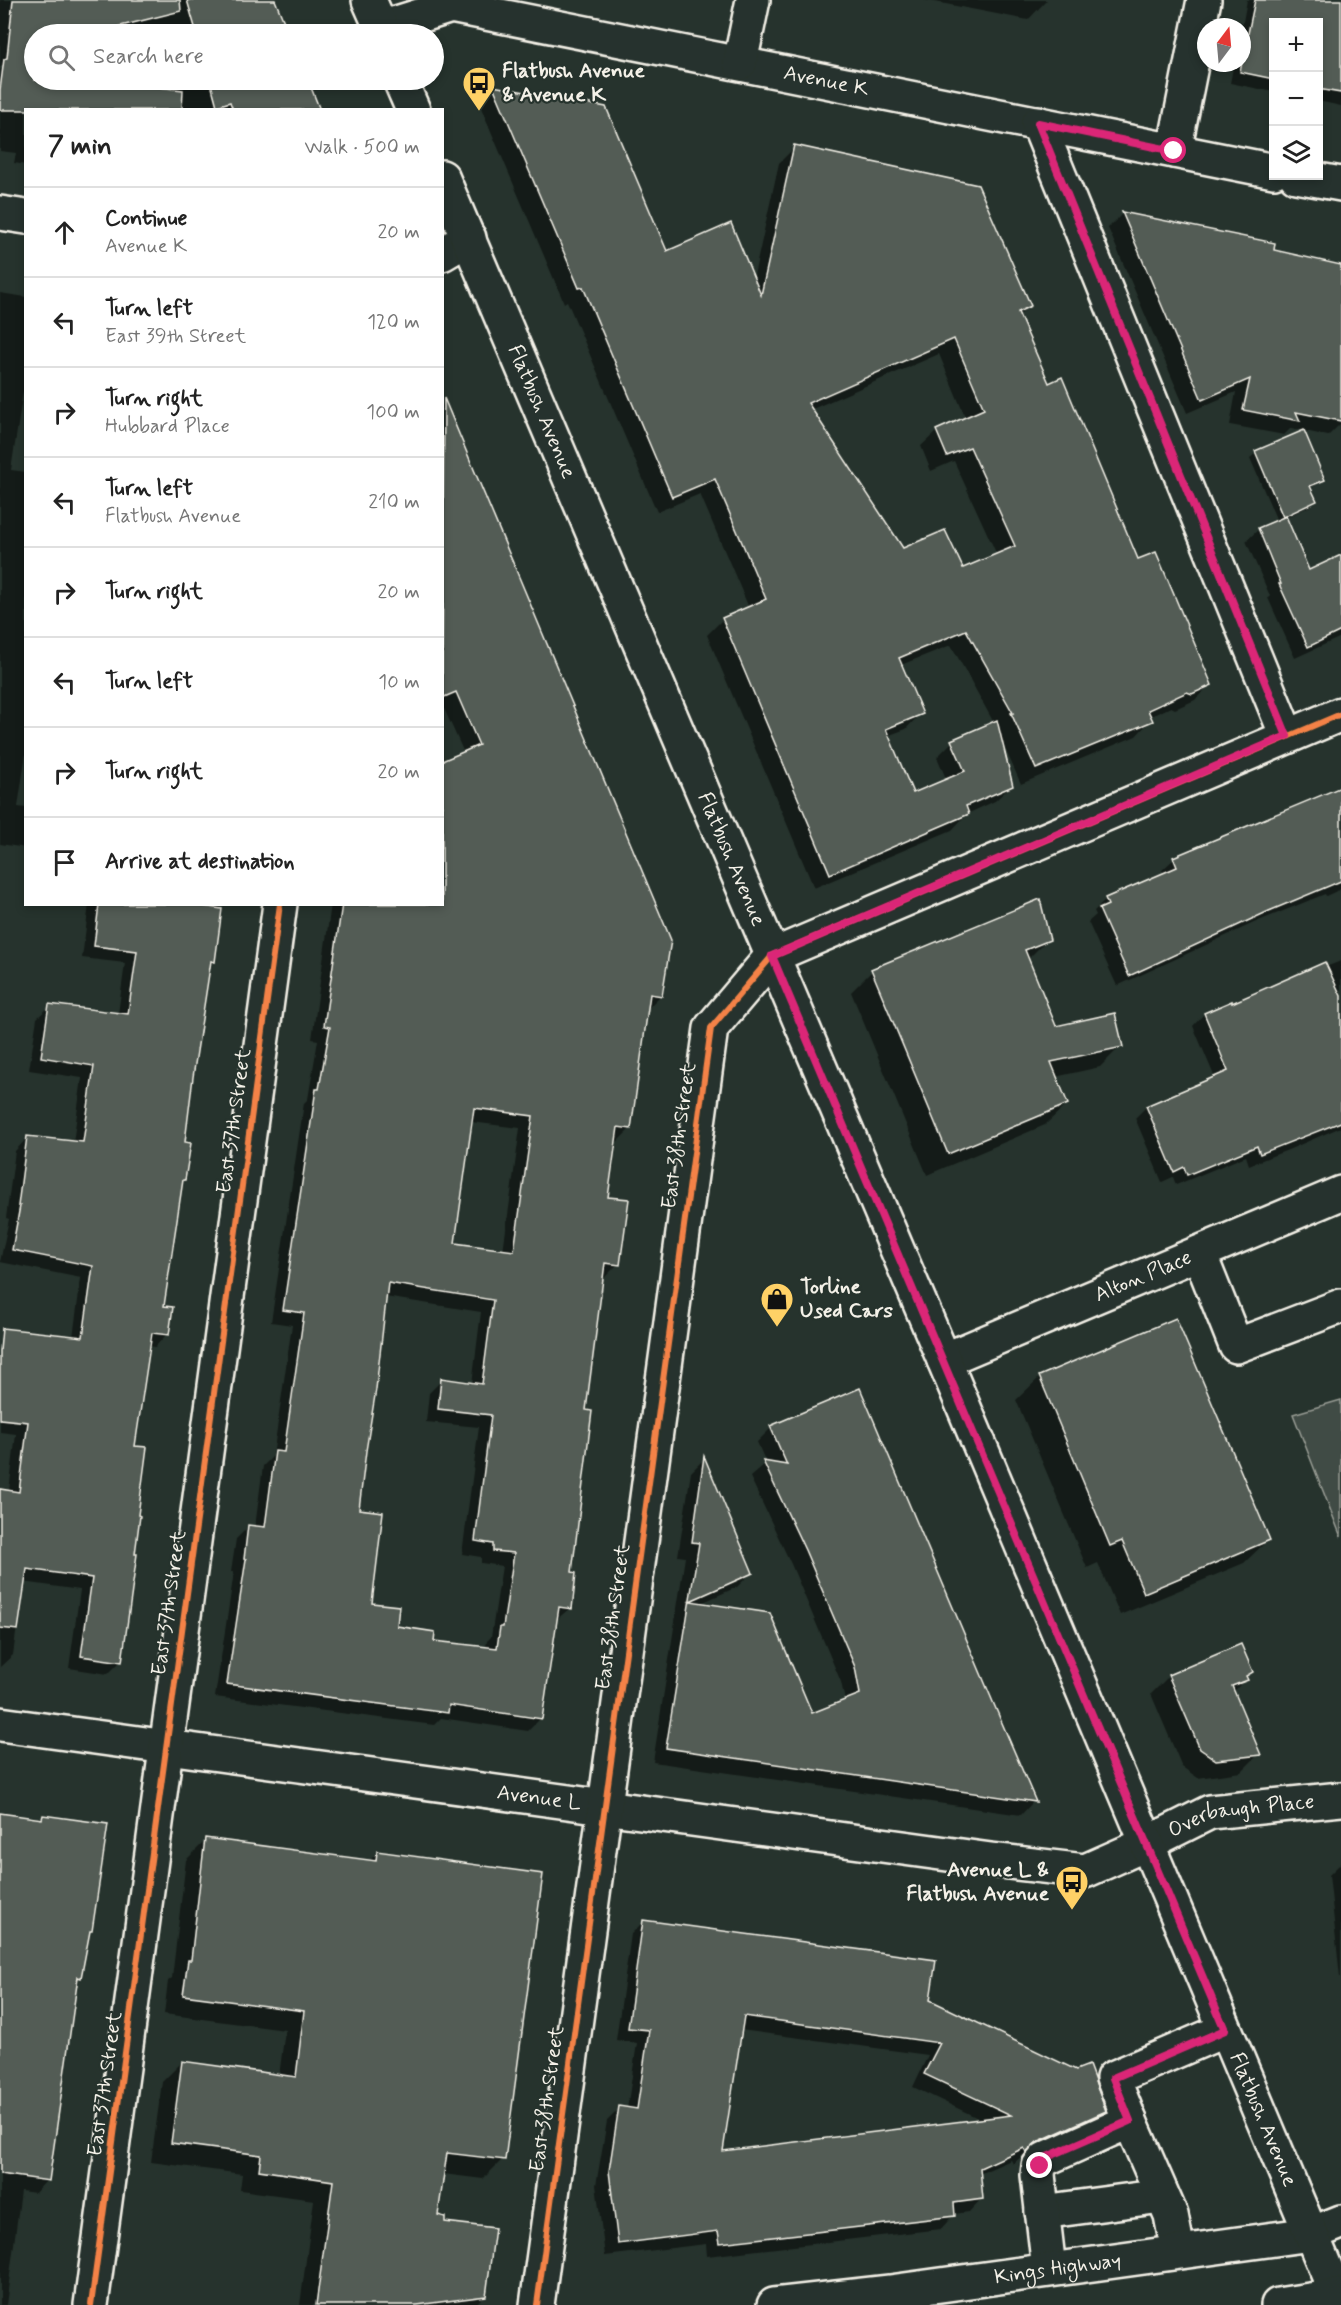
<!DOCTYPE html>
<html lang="en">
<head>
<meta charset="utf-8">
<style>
  :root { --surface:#fff; --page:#f6f6f6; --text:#222; --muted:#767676; --line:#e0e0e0 }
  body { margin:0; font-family:Mynerve,sans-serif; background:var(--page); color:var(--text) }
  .controls { position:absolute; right:18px; top:18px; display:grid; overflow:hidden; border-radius:0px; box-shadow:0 3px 9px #0003 }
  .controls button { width:54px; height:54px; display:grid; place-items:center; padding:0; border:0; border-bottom:2px solid var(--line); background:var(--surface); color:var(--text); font:30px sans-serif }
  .compass { position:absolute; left:1197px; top:18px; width:54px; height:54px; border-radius:50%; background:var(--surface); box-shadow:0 3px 9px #0003; rotate:16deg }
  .stop { position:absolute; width:18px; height:18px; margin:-14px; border:4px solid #db2777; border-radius:50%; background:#fff }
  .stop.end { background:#db2777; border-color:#fff; box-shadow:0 2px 6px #0008 }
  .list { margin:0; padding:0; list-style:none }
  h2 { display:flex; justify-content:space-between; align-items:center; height:78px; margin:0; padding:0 24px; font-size:26px }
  h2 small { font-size:20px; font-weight:400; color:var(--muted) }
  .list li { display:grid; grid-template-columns:39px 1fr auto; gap:18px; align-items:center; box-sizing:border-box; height:90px; padding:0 24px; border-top:2px solid var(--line) }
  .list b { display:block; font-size:22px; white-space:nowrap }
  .list p { margin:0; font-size:20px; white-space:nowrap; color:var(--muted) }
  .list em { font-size:20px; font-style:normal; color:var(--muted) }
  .icon { flex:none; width:33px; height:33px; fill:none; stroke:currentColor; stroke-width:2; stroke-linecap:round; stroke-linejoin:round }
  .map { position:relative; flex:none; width:1341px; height:2305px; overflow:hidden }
  .search { position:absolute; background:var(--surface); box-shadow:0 3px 9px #0003; left:24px; top:24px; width:420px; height:66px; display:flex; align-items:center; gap:15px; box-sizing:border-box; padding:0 21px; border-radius:33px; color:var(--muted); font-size:22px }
  .panel { position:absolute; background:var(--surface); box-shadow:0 3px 9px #0003; left:24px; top:108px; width:420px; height:798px; border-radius:0px }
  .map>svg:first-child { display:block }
  .green { fill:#414b45; stroke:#9a9e96; stroke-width:1.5 }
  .shadow { fill:#0007; fill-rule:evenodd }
  .building { fill:#525c55; stroke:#f4f1e8; stroke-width:1.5; fill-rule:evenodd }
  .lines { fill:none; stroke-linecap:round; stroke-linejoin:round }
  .minor-casing { stroke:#f4f1e8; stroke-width:38 }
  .major-casing { stroke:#f4f1e8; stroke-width:38 }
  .minor { stroke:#26332d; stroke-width:33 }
  .major { stroke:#26332d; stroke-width:33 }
  .cycleway-casing { stroke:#26332d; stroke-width:10 }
  .cycleway { stroke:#f48246; stroke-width:6 }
  .route { stroke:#db2777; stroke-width:8 }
  .labels { text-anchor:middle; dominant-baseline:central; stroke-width:4.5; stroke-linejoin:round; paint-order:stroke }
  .poi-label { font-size:21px; font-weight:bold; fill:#f4f1e8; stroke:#26332d; text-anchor:start }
  .street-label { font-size:21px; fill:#f4f1e8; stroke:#26332d }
</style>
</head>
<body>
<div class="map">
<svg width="1341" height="2305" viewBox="0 0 1341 2305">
  <rect width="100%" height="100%" fill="#26332d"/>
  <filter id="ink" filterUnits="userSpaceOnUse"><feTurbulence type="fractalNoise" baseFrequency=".0167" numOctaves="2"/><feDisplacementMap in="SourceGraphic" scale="12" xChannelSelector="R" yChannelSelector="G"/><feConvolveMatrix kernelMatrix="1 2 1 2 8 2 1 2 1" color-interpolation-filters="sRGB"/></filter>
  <g filter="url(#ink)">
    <path class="green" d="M1341,1400V1537L1293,1414Z"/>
    <g class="shadow">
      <path d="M0,0H274L288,34H162L159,26L126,34H34V58L0,67Z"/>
      <path d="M925,0H1047L1028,20Z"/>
      <path d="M1247,0H1341V106L1318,101V22H1274V92L1230,83L1234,63H1242V27Z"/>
      <path d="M4,66L34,71V80H95L160,89L181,83L180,80H306L319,110H26V165L14,163L16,153L0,151V70Z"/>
      <path d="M494,88L667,253L753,280L779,163L795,147L1029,306L1018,316L1048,385L1137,561L1210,684L1195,700L1175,709L1171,707L1149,717L1151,720L1136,736L1021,784L1002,742L1011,786L995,801L967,814L952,830L814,888L707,635L722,620L749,608L700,494L657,512L567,301L564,303L479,103ZM939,354L966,419L937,431L921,446L931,471L954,461L997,555L962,570L903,550L810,410ZM951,645L994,723L952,742L937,757L947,781L912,795L887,736L906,729L921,713L901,665Z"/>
      <path d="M1122,214L1274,245L1272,251L1341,266V423L1328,436L1291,428L1284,435L1230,425L1236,392L1187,413L1108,228Z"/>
      <path d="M0,293L26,297V392H23L11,470L26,472V753L18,807L26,808V848L0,844Z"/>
      <path d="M442,403L669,940L661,995L648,1008L630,1129L617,1142L614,1141L607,1198L618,1264L605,1277L602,1276L584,1412L570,1574V1608L555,1621L541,1718L528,1731L441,1718L434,1725L215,1697L234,1572H231L236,1539L249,1526L255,1527L263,1466L273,1456L292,1325L271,1322L304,1103L308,1099L318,1040L312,1039L331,904H442L464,753L442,704ZM471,1122L520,1128L503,1251L454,1244ZM385,1297L481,1312L472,1384L442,1380L429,1393L426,1422L479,1427L462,1554L481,1557V1563L502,1566L491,1637L487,1641L486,1648L432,1642L395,1628L370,1604L358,1510Z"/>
      <path d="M1303,432L1323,480L1310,488L1315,501L1310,506L1285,518L1308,571L1341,557V637L1295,658L1268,598L1270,596L1246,541L1259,529L1277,521L1250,458L1256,453Z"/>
      <path d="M1341,788V889L1326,896L1325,894L1256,922L1117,986L1088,922L1096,915L1094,911L1106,900L1164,874L1162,870L1174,859Z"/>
      <path d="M89,904H221L214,961L209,966L183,1143L184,1179L181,1183L163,1307L167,1334L155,1347L148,1346L133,1447L121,1661L108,1674L69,1668L80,1590L23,1582L13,1655L0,1667V1489L9,1491L16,1434L0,1432V1333L3,1330L73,1337L81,1278L0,1262L9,1219L6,1218L15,1151L27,1138L73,1143L82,1078L29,1070L37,1018L50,1006L118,1014L125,963L82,958Z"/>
      <path d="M1048,939L1027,960L1055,1028L1121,1046L1100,1067L1055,1077L1067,1104L1045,1125L927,1175L851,992L872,971Z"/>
      <path d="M1341,961V1127L1288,1150L1249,1165L1246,1156L1176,1185L1173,1177L1162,1182L1135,1118L1146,1107L1215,1078L1193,1026L1204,1014Z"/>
      <path d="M1040,1377L1268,1540L1244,1563L1120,1615L1098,1563L1087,1568L1016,1400Z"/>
      <path d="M771,1428L1034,1801L1021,1815L653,1762L685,1557L678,1556L691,1472L704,1459L752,1572L737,1587L699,1604L812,1715L845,1701L841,1682L791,1564L750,1477L766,1463L757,1442Z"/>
      <path d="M1251,1672L1233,1693L1259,1754L1241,1772L1198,1778L1182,1767L1151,1694L1169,1676Z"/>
      <path d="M0,1814L40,1820L43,1816L88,1933L80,1977L76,1981L47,2180L35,2193L21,2191L6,2305H0Z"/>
      <path d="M206,1840L369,1861L377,1853L503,2159L483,2179L443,2174L437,2217L443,2223L485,2295L475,2305H300L314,2200L240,2190L242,2174L151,2162L162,2082L182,2062L279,2076L285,2030L164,2014L168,1981L172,1978L186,1860Z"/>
      <path d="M1341,1863V1977H1340L1329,1875Z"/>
      <path d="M644,1921L929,2001L1104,2111L1091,2124L1023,2155L1013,2164L1011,2160L979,2174L982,2198L969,2212L954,2214L941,2229L707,2256L706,2244L605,2256L596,2185L607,2121L620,2108L627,2109L637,2043L616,2040L631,1934ZM740,2030L928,2055L913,2087L982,2120L722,2153Z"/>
    </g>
    <g class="building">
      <path d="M13,0H180L181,11L101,31L100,34H34V80H97L183,90L182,110H0V90L4,59L7,58Z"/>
      <path d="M187,0H275L289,34H197Z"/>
      <path d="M1255,0H1341V93L1318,89V22H1274V79L1240,72Z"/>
      <path d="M210,80H308L320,110H233L230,102L217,106Z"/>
      <path d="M493,86L606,107L667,251L731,223L761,295L794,145L978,185L1031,306L1018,312L1049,383L1062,377L1138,559L1156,552L1212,685L1192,694L1187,692L1148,710L1153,721L1036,769L1011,713H1013L966,630L899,658L923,714L886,729L913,793L965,771L951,740L997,720L1013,786L966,806L969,814L830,874L722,618L766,599L715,479L672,497L583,287L579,288ZM954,339L984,409L936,430L947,456L970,447L1015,546L963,568L945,530L903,548L808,403Z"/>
      <path d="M1122,212L1275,243L1274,250L1341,265V421L1296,412L1300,421L1243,410L1250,379L1202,400Z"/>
      <path d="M444,398L671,940L662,996L650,994L631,1129L618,1127L608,1197L629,1199L620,1265L605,1263L586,1410L592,1411L572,1572L576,1573L572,1609L559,1607L542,1719L449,1705L448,1713L227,1684L246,1559H244L248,1525L265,1527L275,1451L284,1452L304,1313L283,1310L316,1089H319L330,1027L324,1026L342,904H442V761L479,745L456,692L442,698ZM474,1108L533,1116L514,1251L455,1243ZM388,1283L493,1300L482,1384L441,1378L438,1409L491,1415L475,1541L493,1544V1551L514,1553L503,1627H500L497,1648L434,1641L435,1632L397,1626L399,1606L372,1603L383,1512L359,1509L366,1451L376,1389Z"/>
      <path d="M1304,430L1325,480L1310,486L1317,501L1283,517L1255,451Z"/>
      <path d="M1286,516L1309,570L1341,555V631L1308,647L1279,584H1281L1258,528Z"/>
      <path d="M1341,787V881L1269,911L1129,976L1099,909L1108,905L1105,898L1177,867L1173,857Z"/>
      <path d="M1040,899L1050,940L1025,950L1056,1026L1115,1013L1123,1047L1051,1062L1068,1104L948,1154L871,969Z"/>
      <path d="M99,904H189L222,909L215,962L211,961L193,1077L185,1142L191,1143L185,1180H183L164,1306L173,1307L169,1335L152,1333L135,1446L147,1447L138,1515L140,1516L135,1554H137L122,1662L81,1656L92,1578L27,1569L18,1630L0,1628V1489L19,1492L28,1422L0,1419V1351L2,1328L83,1337L93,1266L12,1250L20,1206H18L27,1136L83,1142L94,1066L41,1057L49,1004L128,1014L137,951L94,946Z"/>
      <path d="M1325,962L1341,996V1122L1260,1154L1257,1146L1187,1175L1184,1167L1174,1172L1146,1106L1228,1071L1204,1013L1232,1001V1003Z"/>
      <path d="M1176,1318L1270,1540L1144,1593L1122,1541L1110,1546L1039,1376Z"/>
      <path d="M860,1388L993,1702L1036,1802L666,1748L699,1543L692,1542L704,1456L753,1573L690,1601L770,1613L812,1713L860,1694L855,1667L805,1550L763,1461L787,1465L770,1426Z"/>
      <path d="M1241,1644L1253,1672L1246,1676L1248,1680L1232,1686L1261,1755L1216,1760L1200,1749L1168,1675Z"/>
      <path d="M0,1813L42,1819L43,1815L108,1824L92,1931H90L81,1978L78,1977L49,2181L0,2174Z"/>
      <path d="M205,1838L376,1861L377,1851L543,1874L505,2160L447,2153L438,2215L445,2217V2222L495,2228L486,2296L417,2305H316L333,2181L259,2170L261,2155L171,2143L182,2061L296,2077L304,2011L183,1995L188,1960H191Z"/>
      <path d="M643,1920L936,1960L930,2000L1076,2070L1089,2065L1106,2111L1037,2142L1026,2152L1024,2148L980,2168L983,2199L954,2203L955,2216L720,2243L718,2231L618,2244L609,2171L619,2106L637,2109L649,2030L628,2028ZM744,2016L940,2043L924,2074L1011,2115L723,2151Z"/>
    </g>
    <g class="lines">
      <g class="minor-casing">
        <g id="minor">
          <path id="s1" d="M381,28L451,6L1274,171"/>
          <path d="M740,63L753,0"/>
          <path d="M1038,123L1287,736"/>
          <path d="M1174,151L1204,0"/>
          <path d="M1296,176L1341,184"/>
          <path d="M0,213L26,217"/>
          <path d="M442,254L469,238"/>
          <path d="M1199,1253L1236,1346L1341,1306"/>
          <path id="s2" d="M944,1360L1341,1193"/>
          <path id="s3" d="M0,1724L991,1860L1085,1871L1146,1844L1210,1812L1341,1799"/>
          <path d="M1130,2121L1113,2078L1225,2030"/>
          <path d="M1042,2212L1162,2196"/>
          <path d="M1049,2269L1038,2175L1039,2166L1045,2159L1130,2121L1171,2215L1178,2251"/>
          <path d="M91,2305L280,904"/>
          <path d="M537,2305L711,1028L772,956L1341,714"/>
          <path id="s4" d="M774,2305L890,2292L1311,2234L1341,2222"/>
        </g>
      </g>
      <g class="major-casing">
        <g id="major">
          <path d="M369,0L384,34"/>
          <path d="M400,80L413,110"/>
          <path id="s5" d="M442,177L944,1360L1341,2305"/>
          <path d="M1278,2305L1341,2295"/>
        </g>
      </g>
      <use href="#minor" class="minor"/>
      <use href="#major" class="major"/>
      <g class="cycleway-casing">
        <g id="cycleway">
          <path d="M91,2305L280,904"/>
          <path d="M537,2305L711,1028L772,956L1341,714"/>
        </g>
      </g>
      <use href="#cycleway" class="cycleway"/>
    </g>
  </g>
  <g class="lines" filter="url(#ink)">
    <path class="route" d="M1040,2166L1045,2158L1130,2121L1113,2078L1225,2030L772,956L1287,736L1038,123L1174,151"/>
  </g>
  <defs>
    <g id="bus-pin" transform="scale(1.725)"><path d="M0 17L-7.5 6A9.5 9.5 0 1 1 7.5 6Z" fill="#ffd166" stroke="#26332d"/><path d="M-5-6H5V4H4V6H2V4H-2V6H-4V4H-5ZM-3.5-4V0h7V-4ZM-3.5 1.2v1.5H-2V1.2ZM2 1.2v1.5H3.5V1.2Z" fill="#111"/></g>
    <g id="shop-pin" transform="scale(1.725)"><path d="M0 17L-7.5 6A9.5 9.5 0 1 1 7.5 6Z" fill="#ffd166" stroke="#26332d"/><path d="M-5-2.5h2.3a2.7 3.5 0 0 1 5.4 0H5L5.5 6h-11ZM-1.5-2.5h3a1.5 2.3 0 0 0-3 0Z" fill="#111"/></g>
  </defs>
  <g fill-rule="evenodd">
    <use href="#bus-pin" x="479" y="83"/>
    <use href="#shop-pin" x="777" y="1299"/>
    <use href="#bus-pin" x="1072" y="1882"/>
  </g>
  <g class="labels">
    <g class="poi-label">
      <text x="502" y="71">Flatbush Avenue<tspan x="502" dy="24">&amp; Avenue K</tspan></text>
      <text x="800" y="1287">Torline<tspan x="800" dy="24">Used Cars</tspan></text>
      <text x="1049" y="1870" text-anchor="end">Avenue L &amp;<tspan x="1049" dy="24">Flatbush Avenue</tspan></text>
    </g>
    <g class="street-label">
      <text stroke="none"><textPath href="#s1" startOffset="456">Avenue K</textPath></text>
      <text stroke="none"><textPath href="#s5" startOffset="255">Flatbush Avenue</textPath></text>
      <text stroke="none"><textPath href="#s5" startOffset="741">Flatbush Avenue</textPath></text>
      <text transform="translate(234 1121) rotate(-82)">East 37th Street</text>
      <text transform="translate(679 1136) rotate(-82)">East 38th Street</text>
      <text stroke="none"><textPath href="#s2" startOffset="216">Alton Place</textPath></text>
      <text transform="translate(169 1603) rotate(-82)">East 37th Street</text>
      <text transform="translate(613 1617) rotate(-82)">East 38th Street</text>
      <text stroke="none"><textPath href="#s3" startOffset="544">Avenue L</textPath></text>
      <text stroke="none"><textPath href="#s3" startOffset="1263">Overbaugh Place</textPath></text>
      <text transform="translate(105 2084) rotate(-82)">East 37th Street</text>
      <text transform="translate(547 2099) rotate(-82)">East 38th Street</text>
      <text stroke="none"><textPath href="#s5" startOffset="2109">Flatbush Avenue</textPath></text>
      <text stroke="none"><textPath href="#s4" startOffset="286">Kings Highway</textPath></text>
    </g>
  </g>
</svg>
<div class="controls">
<button>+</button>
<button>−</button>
<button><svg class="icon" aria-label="layers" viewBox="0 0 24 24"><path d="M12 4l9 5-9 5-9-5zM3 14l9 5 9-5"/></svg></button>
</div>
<svg class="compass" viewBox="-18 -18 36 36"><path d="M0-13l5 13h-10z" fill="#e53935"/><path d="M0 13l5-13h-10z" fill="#767676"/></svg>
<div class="stop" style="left:1174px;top:151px"></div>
<div class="stop end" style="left:1040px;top:2166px"></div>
<div class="search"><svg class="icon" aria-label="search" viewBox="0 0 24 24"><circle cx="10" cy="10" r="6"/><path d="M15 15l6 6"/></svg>Search here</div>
<section class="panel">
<h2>7 min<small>Walk · 500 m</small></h2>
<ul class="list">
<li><svg class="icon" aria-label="ahead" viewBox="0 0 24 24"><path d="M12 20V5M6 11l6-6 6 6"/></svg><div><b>Continue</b><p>Avenue K</p></div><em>20 m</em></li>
<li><svg class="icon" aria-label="left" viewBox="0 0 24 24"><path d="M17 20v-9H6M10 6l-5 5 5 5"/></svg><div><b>Turn left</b><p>East 39th Street</p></div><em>120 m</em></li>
<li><svg class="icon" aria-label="right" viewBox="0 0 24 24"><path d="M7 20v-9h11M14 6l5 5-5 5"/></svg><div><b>Turn right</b><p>Hubbard Place</p></div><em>100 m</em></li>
<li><svg class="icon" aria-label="left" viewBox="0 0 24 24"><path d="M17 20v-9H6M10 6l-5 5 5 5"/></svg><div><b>Turn left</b><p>Flatbush Avenue</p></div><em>210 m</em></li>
<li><svg class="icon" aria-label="right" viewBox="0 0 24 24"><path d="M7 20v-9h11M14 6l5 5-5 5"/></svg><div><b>Turn right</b></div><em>20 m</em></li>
<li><svg class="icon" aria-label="left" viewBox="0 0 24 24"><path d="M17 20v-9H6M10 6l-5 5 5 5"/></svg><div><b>Turn left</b></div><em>10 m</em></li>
<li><svg class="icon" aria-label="right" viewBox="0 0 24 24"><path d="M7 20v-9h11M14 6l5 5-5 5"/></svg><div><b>Turn right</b></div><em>20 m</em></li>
<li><svg class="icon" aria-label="arrive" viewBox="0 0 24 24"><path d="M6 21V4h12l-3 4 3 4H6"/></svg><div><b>Arrive at destination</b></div></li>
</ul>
</section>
</div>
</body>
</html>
